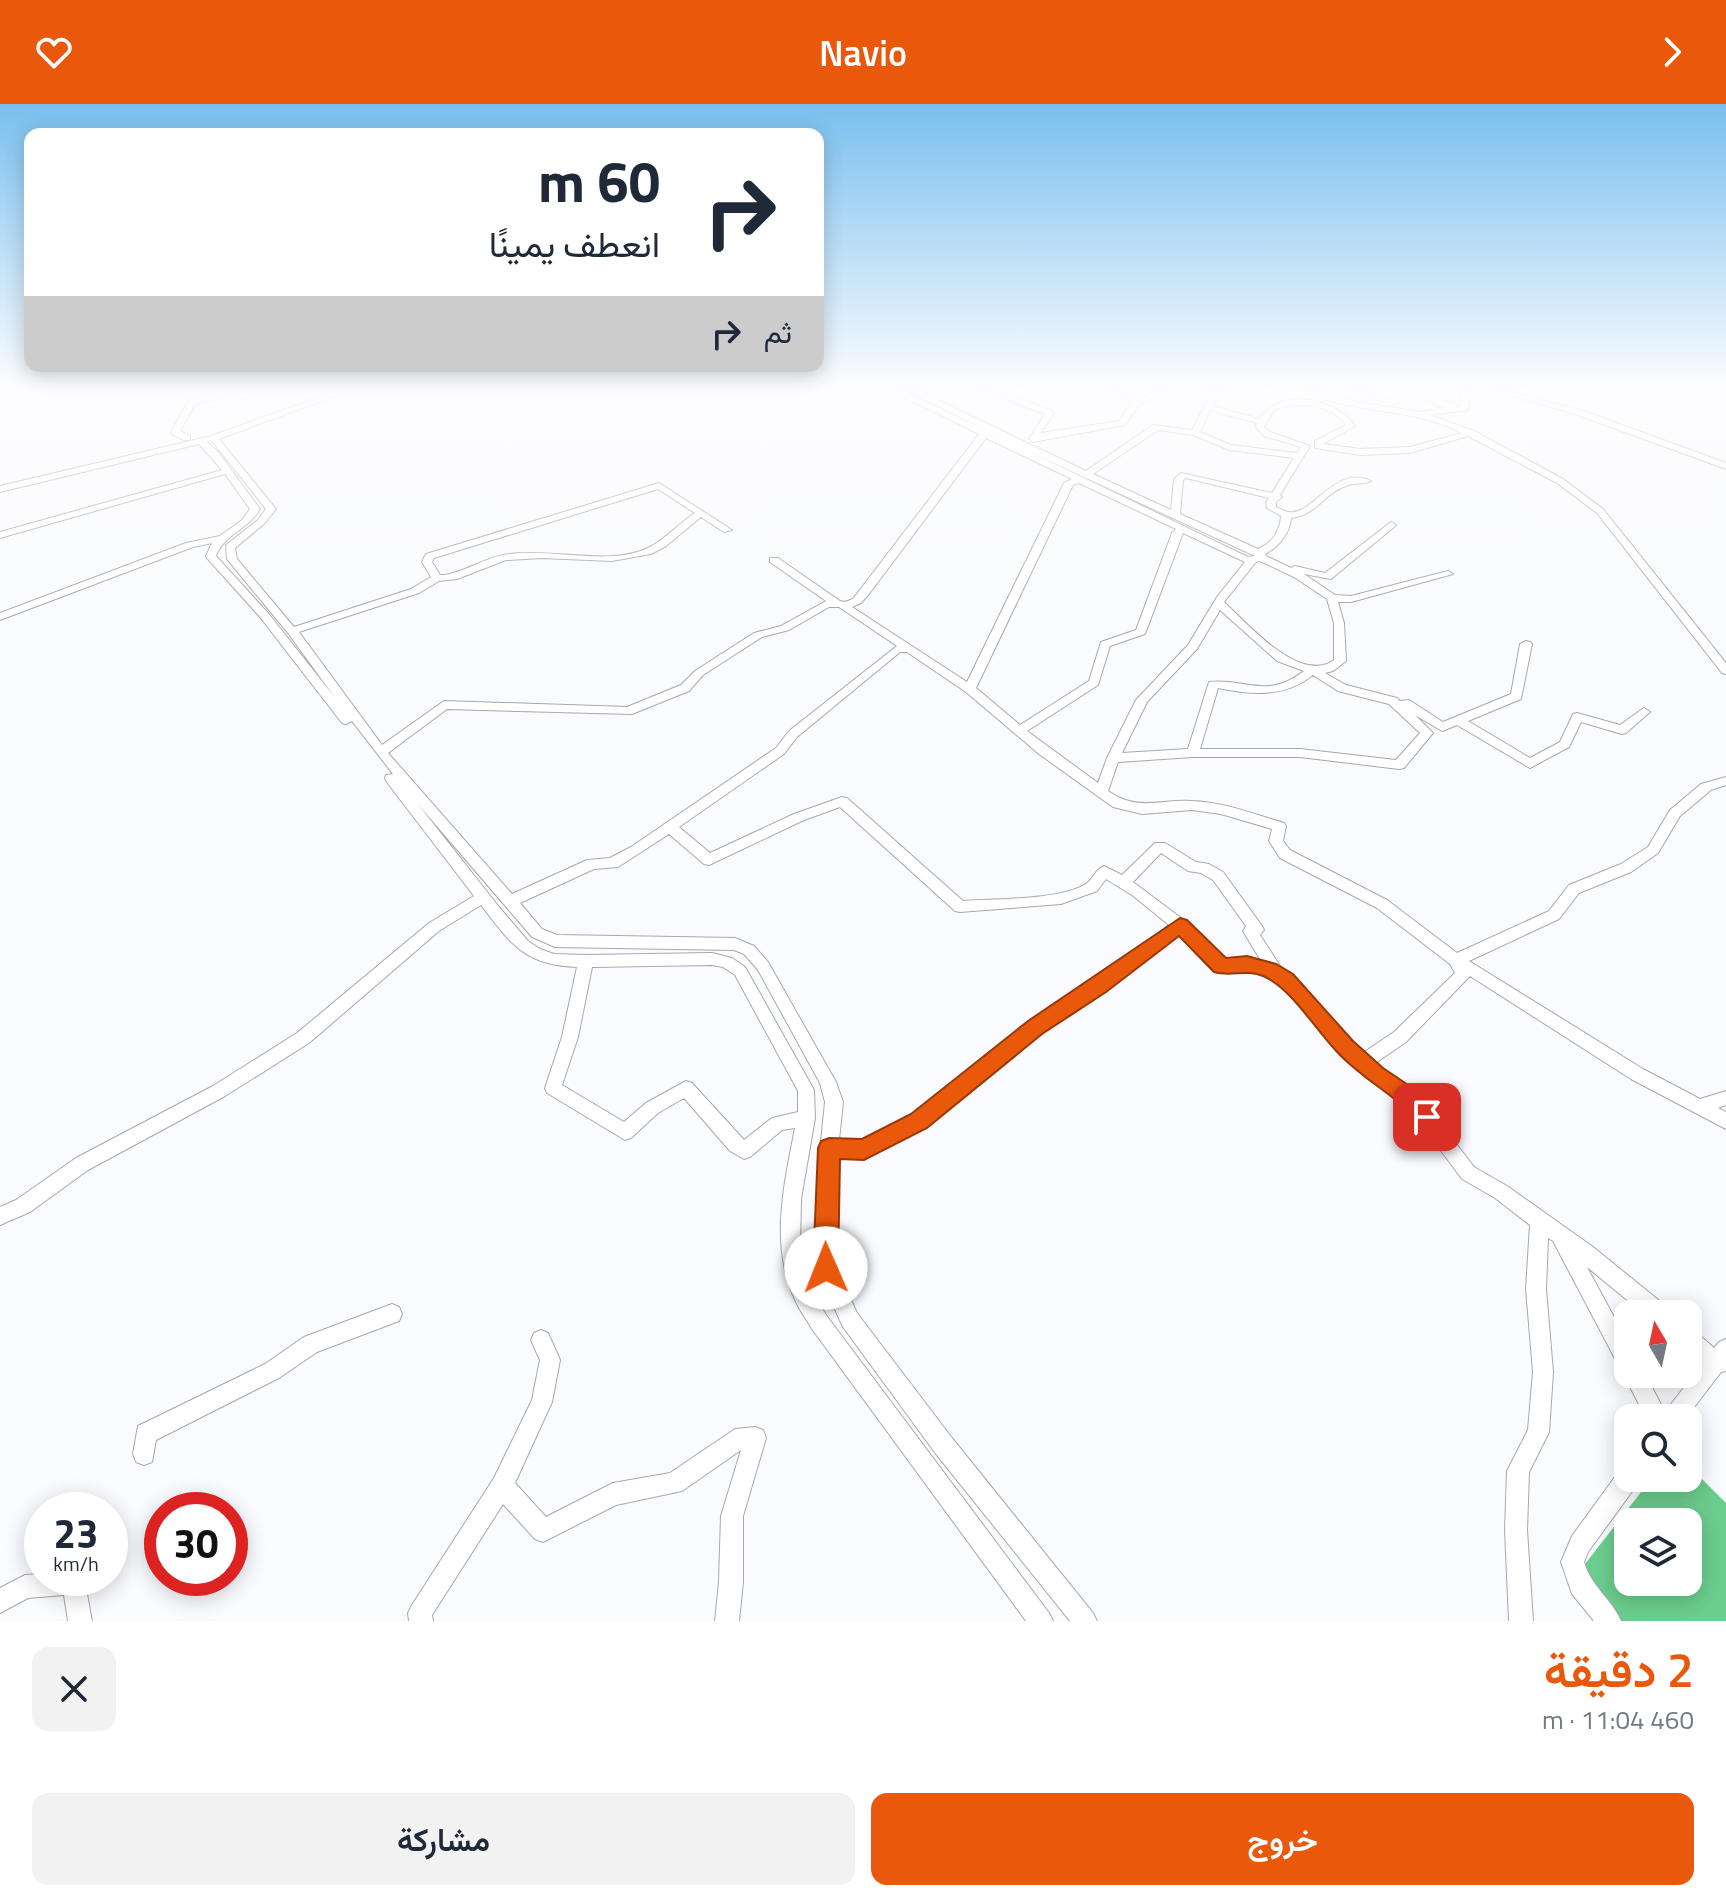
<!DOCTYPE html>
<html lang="ar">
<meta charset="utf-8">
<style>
:root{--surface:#fff;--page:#f2f2f3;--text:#1f2937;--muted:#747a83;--accent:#ea580c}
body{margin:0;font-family:"Titillium Web",Vazirmatn,sans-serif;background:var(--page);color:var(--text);direction:rtl;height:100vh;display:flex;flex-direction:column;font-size:30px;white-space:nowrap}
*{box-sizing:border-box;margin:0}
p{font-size:26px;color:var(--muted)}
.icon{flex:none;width:44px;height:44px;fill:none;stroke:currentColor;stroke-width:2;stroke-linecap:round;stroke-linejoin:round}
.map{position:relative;height:1517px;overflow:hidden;direction:ltr}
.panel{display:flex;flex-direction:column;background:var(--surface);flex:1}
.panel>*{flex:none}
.hud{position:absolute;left:24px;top:24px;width:800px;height:244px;border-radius:16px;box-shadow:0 4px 20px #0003;direction:rtl;background:#fff;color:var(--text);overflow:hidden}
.needle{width:52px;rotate:351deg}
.fabs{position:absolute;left:1614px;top:1196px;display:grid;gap:16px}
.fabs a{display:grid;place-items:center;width:88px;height:88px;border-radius:16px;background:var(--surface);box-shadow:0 4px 20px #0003;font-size:40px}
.speed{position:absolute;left:24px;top:1388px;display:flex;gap:16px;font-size:40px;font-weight:700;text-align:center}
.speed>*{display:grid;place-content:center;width:104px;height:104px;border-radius:50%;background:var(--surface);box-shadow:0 4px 20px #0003;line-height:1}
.speed small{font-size:20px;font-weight:400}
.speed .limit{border:12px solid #d22;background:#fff;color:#111}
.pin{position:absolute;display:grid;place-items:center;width:68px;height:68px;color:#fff;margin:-34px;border-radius:16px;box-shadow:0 4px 12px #0006}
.me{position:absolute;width:88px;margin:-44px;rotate:359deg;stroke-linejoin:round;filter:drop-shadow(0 0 6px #0008)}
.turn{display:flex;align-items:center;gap:28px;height:168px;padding:0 32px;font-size:36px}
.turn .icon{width:104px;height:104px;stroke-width:2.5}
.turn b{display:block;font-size:56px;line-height:68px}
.then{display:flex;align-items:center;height:76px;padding:0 32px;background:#0003;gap:16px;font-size:30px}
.round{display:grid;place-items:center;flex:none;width:84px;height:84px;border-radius:16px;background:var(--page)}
.summary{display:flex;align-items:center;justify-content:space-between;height:136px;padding:0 32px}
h1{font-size:48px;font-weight:600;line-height:60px;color:var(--accent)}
.action{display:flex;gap:16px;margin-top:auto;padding:16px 32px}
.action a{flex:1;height:92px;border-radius:16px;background:var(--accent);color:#fff;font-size:32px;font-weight:600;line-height:92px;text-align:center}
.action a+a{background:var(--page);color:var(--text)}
header{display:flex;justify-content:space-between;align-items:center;height:104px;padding:0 32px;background:var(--accent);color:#fff;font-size:36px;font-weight:600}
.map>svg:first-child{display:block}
.forest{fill:#6ccd8e;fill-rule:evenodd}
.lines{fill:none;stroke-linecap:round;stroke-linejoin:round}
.minor-casing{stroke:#a6a8ad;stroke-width:2}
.minor{fill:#fff;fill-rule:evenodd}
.route{fill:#ea580c;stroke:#983908;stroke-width:2}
</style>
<header><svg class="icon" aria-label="forward" viewBox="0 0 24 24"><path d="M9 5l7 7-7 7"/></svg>Navio<svg class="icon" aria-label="heart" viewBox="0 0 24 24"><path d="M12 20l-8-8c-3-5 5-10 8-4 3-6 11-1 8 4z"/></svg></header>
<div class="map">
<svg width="1726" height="1517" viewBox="0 0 1726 1517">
<rect width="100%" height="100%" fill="#fafbfe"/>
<path class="forest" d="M1688 1361 1726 1399V1517H1620L1591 1485 1585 1460 1652 1374H1688ZM1628 1418H1688V1478H1628Z"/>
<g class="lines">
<defs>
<g id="minor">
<polygon points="228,288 245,288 195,300 180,327 190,332 190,336 184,336 172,330 171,328 189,296"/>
<path d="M334 288H346L219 335 276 405 264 420 235 444 237 455 294 523 411 485 431 473 422 458 426 450 659 379 732 426 724 428 701 413 666 442 651 450 612 457 542 454 506 456 457 475 439 477 419 489 299 528 382 641 444 597 627 603 681 581 695 567 754 529 781 522 826 497 770 458V454H778L840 497 845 498 853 495 979 330 894 288H905L985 326 910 288H921L1086 367 1153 321 1192 326 1212 288H1220L1213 302 1259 315C1279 283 1336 294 1355 322L1323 340 1360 345 1410 343 1462 329C1413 303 1355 311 1306 288H1321L1358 298 1422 308 1447 304 1440 303 1414 288C1429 288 1441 298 1456 300L1457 303 1461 302V288H1469L1468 306 1430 311 1474 327 1563 375 1603 405 1726 559V570L1722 569 1597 409 1557 379 1468 332 1410 349 1360 351 1315 344V337L1346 321C1331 300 1297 297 1274 306L1264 323 1270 328 1310 342 1280 391 1282 393 1276 398V403C1279 404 1286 408 1289 408 1313 412 1335 360 1371 377 1363 381 1354 378 1346 382 1324 389 1316 412 1291 414 1290 429 1279 443 1265 450L1266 452 1291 464 1295 462 1325 469 1391 418 1396 421 1394 423 1331 475 1304 470 1335 491 1351 492 1448 467 1453 470 1351 498H1338L1344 519 1346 557 1333 567 1325 569 1346 581 1397 594 1400 597 1409 596 1443 618 1511 590 1520 540 1526 537 1530 538 1532 540 1521 595 1468 617 1530 654 1560 638 1573 610 1577 609 1620 621 1644 604 1650 608 1626 629 1622 630 1581 618 1569 643 1530 664 1457 621 1442 627 1415 611 1433 629 1404 664 1399 665 1300 653H1193L1118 658 1108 687C1139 708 1159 695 1192 697 1223 698 1254 710 1284 719L1286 722 1283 737 1290 746 1387 796 1457 849 1549 807 1569 781 1621 760 1648 743 1670 706 1701 680 1726 673V681L1711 686 1680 712 1658 749 1631 768 1579 789 1559 815 1469 857 1643 965 1700 995 1726 987V1001L1718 1004 1726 1008V1025L1631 975 1470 872 1406 938 1374 960 1419 991 1474 1063 1507 1082 1593 1143 1667 1203 1670 1210H1644L1587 1163 1628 1239V1270H1645L1665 1308 1702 1260 1688 1247V1224L1695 1227 1714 1244 1719 1238 1726 1235V1267L1721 1268 1686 1314H1646L1627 1277 1625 1268 1621 1266 1553 1137 1548 1134 1546 1185 1553 1268 1549 1328 1529 1368 1527 1426 1533 1517H1509L1505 1426 1507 1367 1528 1326 1533 1268 1526 1185 1530 1121 1495 1094 1462 1075 1407 1001 1369 976 1339 948 1281 879 1265 870 1247 866 1221 868 1216 866 1179 830 1105 886 1041 929 925 1022 864 1053 837 1052 835 1078 836 1163 857 1209 952 1334 1093 1509 1097 1517H1070L936 1350 843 1223 816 1164 817 1078 825 998 820 979 758 866 744 850 734 846 555 843 532 833 417 699 499 803 528 837 540 845 554 850 586 851 712 849 732 854 745 863 814 986 815 1014 801 1095 800 1142 803 1164 810 1184 826 1211 1049 1509 1053 1517H1026L812 1225C807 1216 800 1207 796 1198 769 1142 784 1081 795 1024L782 1026 750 1053 744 1055 730 1047 684 994 658 1009 631 1034 625 1036 547 989 545 984 562 933 577 863C524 861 511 840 481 801L439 827 309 939 225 992 88 1066 30 1108 0 1121V1103L16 1096 76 1054 213 982 297 929 429 819 474 792 386 677 385 674 386 671 393 670 352 617 346 620 342 619 260 513 207 454 206 452 212 439 193 443 0 516V509L186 439 220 432 242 416 250 405 225 370 0 434V428L222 366 199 340 0 388V382L211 332ZM1210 306 1257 319 1256 323 1264 332 1301 343 1297 349 1231 341 1200 328ZM1158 326 1193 331 1229 346 1294 354 1272 389 1181 369 1174 375 1171 406 1093 370ZM986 334 1072 375 1064 379 967 578 852 503 861 499 869 490ZM212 337 266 405 258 416 226 441 227 455 288 529 336 595 268 509 216 452C224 430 249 425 260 405L218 348 207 338ZM1030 348 1255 452 1248 453ZM1186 374 1269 394 1266 398 1267 404 1281 412C1280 427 1272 439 1258 445L1180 410 1183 376ZM1079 379 1176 425 1172 429 1136 526 1101 538 1089 577 1020 621 976 584 1073 381ZM658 385 695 409C679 419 667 434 650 443 611 463 553 444 510 450 487 452 468 467 445 471H440L432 458 434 454ZM1183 429 1245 458 1217 493 1188 541 1136 596 1107 654 1098 679 1027 627 1098 581 1110 542 1145 530ZM1260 457 1294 473 1327 495 1334 519V556C1300 581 1248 520 1224 498L1256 458ZM829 503H839L897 542 789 627 776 644 631 743 610 754 587 756 512 790 388 649 447 605 632 610 689 587 703 571 762 533 789 526ZM1220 506 1277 557 1304 567C1266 596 1247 574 1209 578L1188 645 1122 649 1147 598 1197 545ZM900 548H907L966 588 1039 650 1113 703 1142 710 1192 706 1221 710 1272 725 1269 737 1280 754 1377 804 1450 860 1455 869 1394 928 1363 949 1291 871 1282 865 1260 831 1264 826 1262 822 1223 768 1209 760 1196 758 1165 739H1155L1122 771 1104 762C1095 766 1094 774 1087 779 1065 796 992 795 963 797L847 694 842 693 794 710 710 749 679 723 784 650 797 633ZM1313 571 1338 587 1389 600 1420 629 1396 656 1300 645H1200L1218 584C1252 591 1284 594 1313 571ZM840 703 955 807 960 808 1061 800 1097 787 1106 775 1132 791 1169 821 1093 878 1029 919 913 1012 863 1037 839 1036 843 998 836 978 768 858 754 842 735 834 557 831 542 825 520 799 594 765 618 763 669 730 704 760 709 761 804 716ZM1161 749 1188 767 1201 769 1213 776 1246 822 1243 827 1261 857 1247 854 1224 856 1185 817 1133 778ZM712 861 723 863 735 871 798 987V1008L772 1014 744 1036 692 979 686 977 646 999 624 1018 562 981 578 933 592 863Z"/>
<polygon points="980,288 1005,289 1053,307 1054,309 1041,329 1119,317 1132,298 1110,288 1121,288 1137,295 1154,288 1167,288 1140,299 1125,321 1033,338 1029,335 1045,310 1000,293"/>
<polygon points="1352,288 1366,288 1399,298 1395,300"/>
<polygon points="1498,288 1512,288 1581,306 1726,359 1726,365 1575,310"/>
<polygon points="392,1200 399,1203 402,1210 399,1217 317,1248 279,1274 156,1336 152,1358 144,1361 136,1358 133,1350 138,1322 265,1260 304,1233"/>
<polygon points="541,1226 548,1229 560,1256 552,1298 515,1379 546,1413 613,1379 670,1369 735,1325 755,1323 763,1326 766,1334 743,1412 743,1478 739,1517 715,1517 719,1478 721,1412 741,1346 682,1387 616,1401 543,1438 535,1435 503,1400 432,1511 433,1517 409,1517 408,1509 412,1501 494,1374 532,1296 540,1256 531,1236 534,1229"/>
<path d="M1628 1363V1374H1639L1636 1382 1588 1448 1584 1458C1592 1484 1611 1494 1621 1517H1594L1572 1490 1561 1458 1572 1432 1620 1366Z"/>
<polygon points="42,1470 42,1474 84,1474 92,1517 68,1517 64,1491 28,1494 0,1509 0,1484 25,1471"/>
</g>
</defs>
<use href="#minor" class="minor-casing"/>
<use href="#minor" class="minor"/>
</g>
<linearGradient id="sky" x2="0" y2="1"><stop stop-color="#79bfee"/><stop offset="0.57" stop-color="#fdfdff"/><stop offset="1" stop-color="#fdfdff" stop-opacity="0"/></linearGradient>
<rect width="1726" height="501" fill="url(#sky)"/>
<path class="route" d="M1180 814 1187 816 1226 854 1247 852 1276 860 1293 870 1353 937 1383 964 1420 989 1438 1013 1435 1020 1427 1023C1416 1019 1413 1010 1404 1003 1384 985 1362 973 1341 952 1318 930 1292 884 1263 872 1247 865 1230 873 1214 868L1179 832 1106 888 1042 930 927 1024 864 1056 840 1055 838 1164 834 1173 826 1177 817 1173 813 1164 818 1044 821 1037 829 1034 862 1035 911 1010 1028 917Z"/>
</svg>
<div class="fabs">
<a><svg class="needle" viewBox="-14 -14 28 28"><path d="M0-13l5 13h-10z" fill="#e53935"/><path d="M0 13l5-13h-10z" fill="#747a83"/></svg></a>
<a><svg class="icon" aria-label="search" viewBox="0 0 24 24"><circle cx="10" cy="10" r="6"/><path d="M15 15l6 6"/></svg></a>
<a><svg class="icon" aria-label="layers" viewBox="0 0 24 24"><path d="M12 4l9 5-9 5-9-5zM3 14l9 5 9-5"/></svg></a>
</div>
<div class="speed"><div>23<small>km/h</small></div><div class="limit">30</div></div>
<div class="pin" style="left:1427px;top:1013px;background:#d93025"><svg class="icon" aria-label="arrive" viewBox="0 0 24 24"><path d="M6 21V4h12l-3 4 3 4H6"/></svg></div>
<svg class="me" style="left:826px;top:1164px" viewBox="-20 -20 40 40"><circle r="19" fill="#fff"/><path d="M0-13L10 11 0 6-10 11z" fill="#ea580c"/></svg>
<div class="hud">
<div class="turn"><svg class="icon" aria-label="right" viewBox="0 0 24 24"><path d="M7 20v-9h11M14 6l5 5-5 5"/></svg><div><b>60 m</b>انعطف يمينًا</div></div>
<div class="then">ثم<svg class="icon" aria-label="right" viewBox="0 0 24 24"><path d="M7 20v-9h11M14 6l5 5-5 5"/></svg></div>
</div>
</div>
<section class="panel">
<div class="summary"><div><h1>2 دقيقة</h1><p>460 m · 11:04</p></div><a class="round"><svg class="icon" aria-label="close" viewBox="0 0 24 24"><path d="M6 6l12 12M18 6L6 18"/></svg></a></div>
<div class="action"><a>خروج</a><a>مشاركة</a></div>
</section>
